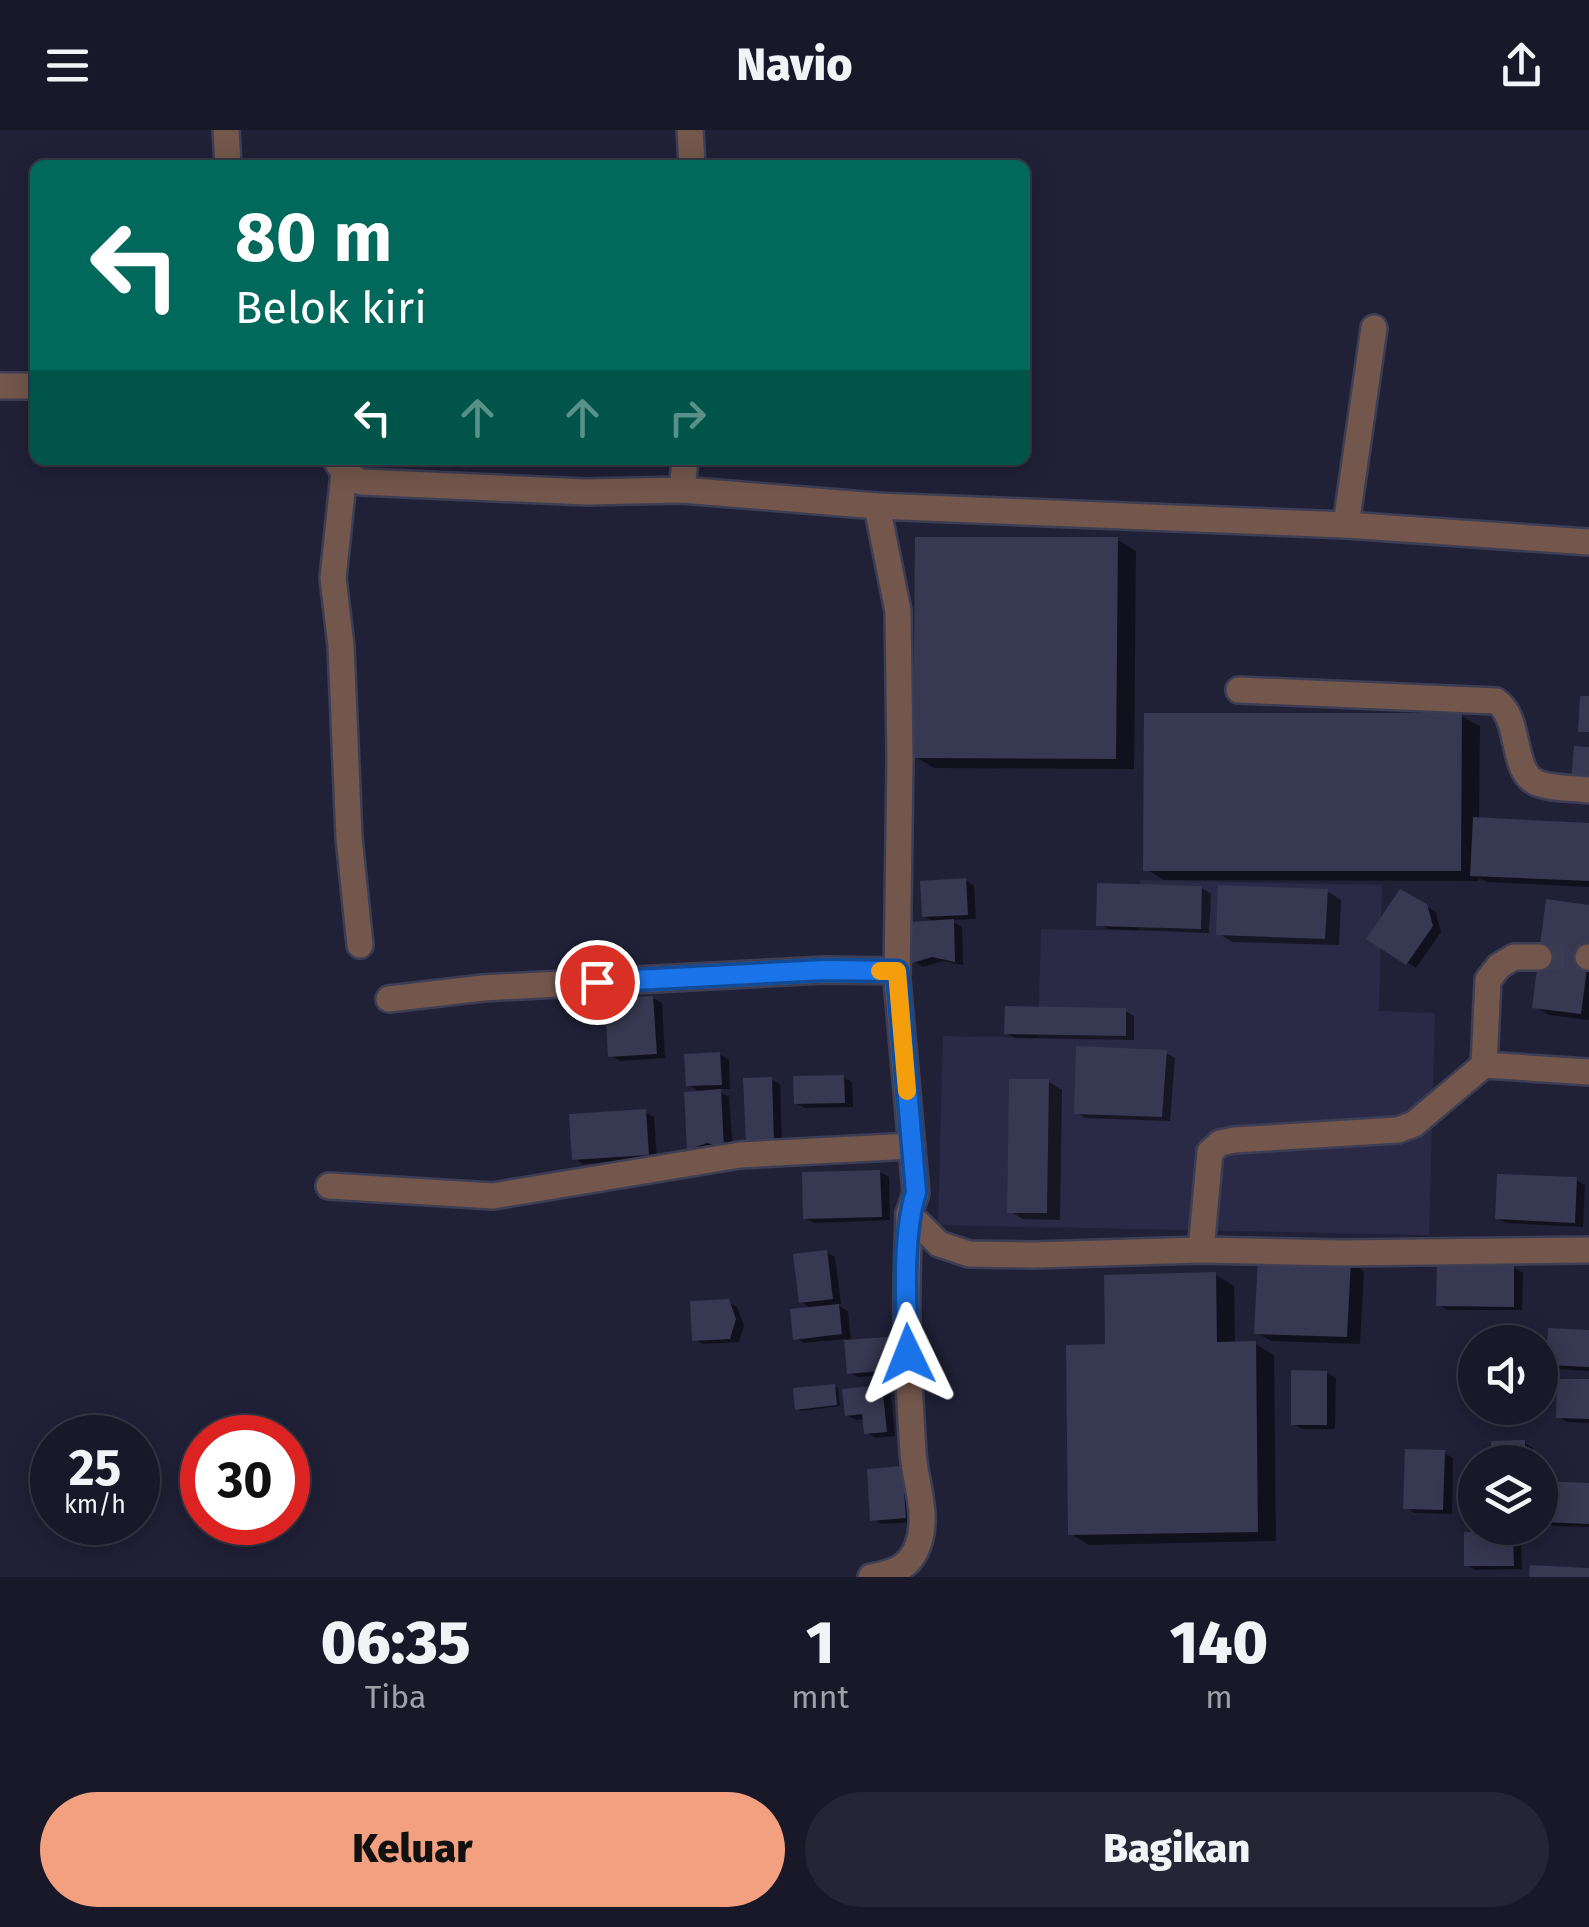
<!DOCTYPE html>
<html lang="id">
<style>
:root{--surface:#181829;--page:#252535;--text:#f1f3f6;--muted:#9fa0a8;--line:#363746;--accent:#f2a080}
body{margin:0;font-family:"Fira Sans",sans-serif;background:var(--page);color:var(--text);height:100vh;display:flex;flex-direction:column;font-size:38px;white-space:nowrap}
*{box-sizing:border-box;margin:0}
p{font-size:32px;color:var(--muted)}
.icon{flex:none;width:55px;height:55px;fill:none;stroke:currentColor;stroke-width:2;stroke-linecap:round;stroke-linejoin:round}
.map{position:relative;height:1447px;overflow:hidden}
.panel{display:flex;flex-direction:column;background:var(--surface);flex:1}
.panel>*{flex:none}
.top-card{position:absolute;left:30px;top:30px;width:1000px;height:305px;border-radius:15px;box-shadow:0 5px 25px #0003,0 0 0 2px var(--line);background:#00695c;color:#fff;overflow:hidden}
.tools{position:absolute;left:1458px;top:1195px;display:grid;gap:20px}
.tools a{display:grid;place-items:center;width:100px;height:100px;border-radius:50%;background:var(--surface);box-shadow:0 5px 25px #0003,0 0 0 2px var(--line);font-size:50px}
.speed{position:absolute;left:30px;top:1285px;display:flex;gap:20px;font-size:50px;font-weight:700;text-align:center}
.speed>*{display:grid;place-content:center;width:130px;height:130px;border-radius:50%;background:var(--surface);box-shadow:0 5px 25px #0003,0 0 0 2px var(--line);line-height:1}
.speed small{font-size:25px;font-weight:400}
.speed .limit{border:15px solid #d22;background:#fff;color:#111}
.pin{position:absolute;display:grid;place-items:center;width:85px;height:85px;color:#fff;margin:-42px;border:5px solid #fff;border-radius:50%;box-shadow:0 2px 10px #0007}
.me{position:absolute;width:110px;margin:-55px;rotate:358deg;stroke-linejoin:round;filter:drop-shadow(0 0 8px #0008)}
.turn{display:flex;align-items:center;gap:35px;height:210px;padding:0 40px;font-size:45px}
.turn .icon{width:130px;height:130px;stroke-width:2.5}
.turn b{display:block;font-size:70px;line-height:85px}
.lanes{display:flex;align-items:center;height:95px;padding:0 40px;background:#0003;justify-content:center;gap:50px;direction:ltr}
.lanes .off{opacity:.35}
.eta{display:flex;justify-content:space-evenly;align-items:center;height:170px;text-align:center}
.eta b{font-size:60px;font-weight:800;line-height:70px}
.primary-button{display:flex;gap:20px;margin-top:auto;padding:20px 40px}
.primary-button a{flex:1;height:115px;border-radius:60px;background:var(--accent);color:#111;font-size:40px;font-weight:800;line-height:115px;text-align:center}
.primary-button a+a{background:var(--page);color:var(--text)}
header{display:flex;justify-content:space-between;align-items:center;height:130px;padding:0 40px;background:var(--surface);font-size:45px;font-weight:800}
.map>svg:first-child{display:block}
.built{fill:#2a2a46}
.shadow{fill:#0007}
.building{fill:#373851}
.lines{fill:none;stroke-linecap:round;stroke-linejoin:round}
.minor-tunnel{stroke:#3b3b51;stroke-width:25;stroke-dasharray:25 12;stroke-linecap:butt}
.minor-casing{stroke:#3d3d53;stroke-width:30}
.minor{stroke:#73574c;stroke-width:25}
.route-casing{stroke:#114b97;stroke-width:25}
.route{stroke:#1a73e8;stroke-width:18}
.slow{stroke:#f59e0b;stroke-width:18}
</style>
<header><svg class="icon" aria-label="menu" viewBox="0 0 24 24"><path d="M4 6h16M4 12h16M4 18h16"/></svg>Navio<svg class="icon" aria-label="share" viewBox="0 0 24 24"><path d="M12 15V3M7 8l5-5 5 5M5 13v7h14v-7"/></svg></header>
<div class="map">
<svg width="1589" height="1447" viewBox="0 0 1589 1447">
<rect width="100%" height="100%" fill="#202037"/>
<polygon class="built" points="1140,750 1382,755 1379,881 1435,883 1429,1105 938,1095 943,906 1038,908 1041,799 1139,801"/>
<g class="shadow">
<polygon points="1118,410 1136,421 1134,639 934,638 916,627"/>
<polygon points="1461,586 1480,596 1479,690 1589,695 1589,757 1487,752 1479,748 1479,751 1164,750 1146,739"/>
<polygon points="966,750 974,756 976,789 950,790 962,797 963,835 943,831 923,837 914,832 936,793 924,786"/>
<polygon points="1202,758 1211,764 1209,803 1108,799 1099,794"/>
<polygon points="1327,761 1341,770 1339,815 1232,812 1218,803"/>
<polygon points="1401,762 1436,782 1441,802 1416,838 1370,808"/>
<polygon points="1589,777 1589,890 1549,885 1535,877"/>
<polygon points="653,868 662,873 665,928 620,931 611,925"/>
<polygon points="1125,881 1134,886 1134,910 1015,908 1006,903"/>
<polygon points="1166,923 1175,928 1170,991 1085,988 1076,982"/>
<polygon points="720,924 729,930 730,959 715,959 729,967 733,1021 698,1024 690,1019 702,963 688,955"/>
<polygon points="843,947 852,952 853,977 805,978 796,973"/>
<polygon points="771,949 780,954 782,1017 757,1018"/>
<polygon points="1048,951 1062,960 1060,1090 1023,1089 1009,1081"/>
<polygon points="645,982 654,987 657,1029 583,1034 574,1028"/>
<polygon points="880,1042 889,1047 890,1090 814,1093 805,1088"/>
<polygon points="1576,1050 1585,1055 1583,1097 1506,1093 1497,1088"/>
<polygon points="826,1122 835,1127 841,1174 836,1174 848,1181 851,1212 900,1208 902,1244 858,1247 849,1242 846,1209 804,1213 796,1208 813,1179 801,1172"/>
<polygon points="1350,1133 1364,1141 1360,1214 1271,1211 1257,1203"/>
<polygon points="1514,1138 1523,1143 1522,1180 1447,1180 1439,1175"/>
<polygon points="1216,1145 1234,1156 1235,1214 1255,1214 1274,1225 1276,1411 1089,1415 1071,1404 1108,1217"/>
<polygon points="728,1172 737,1177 744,1196 739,1212 703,1214 694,1209"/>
<polygon points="1589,1203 1589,1241 1557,1239 1548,1234"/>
<polygon points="1327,1243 1336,1248 1335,1299 1302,1299 1293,1293"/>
<polygon points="1589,1252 1589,1293 1567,1292 1558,1287"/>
<polygon points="834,1256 838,1258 840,1276 801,1281 797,1279"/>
<polygon points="882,1258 891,1263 895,1306 876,1308 867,1303 865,1289 856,1290 847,1285"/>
<polygon points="1493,1313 1524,1313 1533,1318 1533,1332 1493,1332"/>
<polygon points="1444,1323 1453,1328 1452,1384 1415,1383 1406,1378"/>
<polygon points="902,1339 911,1344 914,1392 882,1394 873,1389"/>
<polygon points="1589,1356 1589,1397 1554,1396 1545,1391"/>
<polygon points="1513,1404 1521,1409 1522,1439 1475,1440 1467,1435"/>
</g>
<g class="building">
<polygon points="915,407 1118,407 1116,629 913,628"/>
<polygon points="1580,566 1589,566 1589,602 1578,602"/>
<polygon points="1144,583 1462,583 1461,741 1143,741"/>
<polygon points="1574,616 1589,617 1589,654 1571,652"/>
<polygon points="1473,687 1589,693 1589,751 1470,746"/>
<polygon points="966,748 968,785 922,787 920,751"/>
<polygon points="1097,753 1202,756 1201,799 1096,796"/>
<polygon points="1218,755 1328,759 1325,809 1216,805"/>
<polygon points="1400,759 1427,774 1433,796 1406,835 1366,809"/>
<polygon points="1546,769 1589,775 1589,823 1581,884 1532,878"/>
<polygon points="954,789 955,832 932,827 912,833 909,792"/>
<polygon points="653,866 657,924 608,927 605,868"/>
<polygon points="1005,876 1126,878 1126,906 1004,904"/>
<polygon points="1076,916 1167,920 1162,987 1074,984"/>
<polygon points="720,922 722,955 686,956 684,924"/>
<polygon points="844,945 845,973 794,974 793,946"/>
<polygon points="772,947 774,1013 746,1014 743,948"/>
<polygon points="1009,949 1049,949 1047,1083 1007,1083"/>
<polygon points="721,959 724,1018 707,1013 687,1020 684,962"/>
<polygon points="646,979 649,1025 572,1030 569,984"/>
<polygon points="880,1040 882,1087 803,1089 802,1042"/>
<polygon points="1497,1044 1577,1047 1575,1093 1495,1089"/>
<polygon points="827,1120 833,1169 799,1173 793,1124"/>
<polygon points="1258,1127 1351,1131 1347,1207 1254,1204"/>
<polygon points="1437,1134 1514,1135 1514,1177 1436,1176"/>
<polygon points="1216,1142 1217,1212 1256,1211 1258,1402 1068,1405 1066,1215 1105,1214 1104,1145"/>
<polygon points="729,1169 736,1189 730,1209 692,1211 690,1171"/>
<polygon points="839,1174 842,1204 793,1210 790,1179"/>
<polygon points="1548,1198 1589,1200 1589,1237 1546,1235"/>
<polygon points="901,1206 904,1239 847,1244 844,1210"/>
<polygon points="1291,1240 1327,1241 1327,1295 1291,1295"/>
<polygon points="1557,1249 1589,1249 1589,1289 1556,1288"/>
<polygon points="835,1254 837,1275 795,1280 793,1258"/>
<polygon points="882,1255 887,1302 864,1304 862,1284 845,1286 842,1259"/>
<polygon points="1525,1310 1525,1332 1491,1332 1491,1311"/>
<polygon points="1405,1319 1445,1320 1443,1380 1403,1379"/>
<polygon points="902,1336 906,1388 870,1391 867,1339"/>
<polygon points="1544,1351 1589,1353 1589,1394 1542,1392"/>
<polygon points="1464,1402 1513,1402 1514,1436 1464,1436"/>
<polygon points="1530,1435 1589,1438 1589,1447 1529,1447"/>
</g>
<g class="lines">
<polyline class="minor-tunnel" points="1539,827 1588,827"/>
<defs>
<g id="minor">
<polyline points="226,0 228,35"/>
<polyline points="690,0 692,35"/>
<polyline points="0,256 35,256"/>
<polyline points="336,330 344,343 361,352 586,362 682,360 877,376 1346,395 1589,412"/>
<polyline points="344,343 333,448 341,516 349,708 360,815"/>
<polyline points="682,360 685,330"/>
<polyline points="877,376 898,481 900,629 897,850 916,1063 909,1084 939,1114 969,1124 1034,1125 1201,1120 1341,1123 1589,1120"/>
<polyline points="1346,395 1374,198"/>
<path d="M1239 560 1496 571C1523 589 1509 645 1540 654 1554 659 1574 658 1589 660"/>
<polyline points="1588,827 1589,827"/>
<polyline points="389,869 483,858 825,840 897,841"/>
<polyline points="1484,935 1488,850 1499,836 1514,827 1539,827"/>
<polyline points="329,1056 493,1066 740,1025 912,1016"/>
<polyline points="1201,1120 1210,1022 1220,1013 1234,1010 1398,1000 1414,994 1484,935 1589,942"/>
<path d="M871 1447C893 1443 910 1438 918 1415 929 1384 915 1353 913 1323 910 1279 908 1235 907 1192 906 1156 908 1120 909 1084"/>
</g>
</defs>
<use href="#minor" class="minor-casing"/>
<use href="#minor" class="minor"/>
</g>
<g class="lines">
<defs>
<path id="route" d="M597 852 825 840 897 841 916 1062C902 1106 906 1177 908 1224"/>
</defs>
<use href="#route" class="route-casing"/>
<use href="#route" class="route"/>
<polyline class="slow" points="880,841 897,841 907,961"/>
</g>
</svg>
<div class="tools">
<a><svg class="icon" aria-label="sound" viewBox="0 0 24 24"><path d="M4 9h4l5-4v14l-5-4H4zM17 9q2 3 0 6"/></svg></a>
<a><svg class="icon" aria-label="layers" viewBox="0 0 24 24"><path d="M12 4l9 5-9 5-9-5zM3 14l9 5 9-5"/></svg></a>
</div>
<div class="speed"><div>25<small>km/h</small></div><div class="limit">30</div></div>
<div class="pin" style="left:597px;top:852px;background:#d93025"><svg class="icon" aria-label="arrive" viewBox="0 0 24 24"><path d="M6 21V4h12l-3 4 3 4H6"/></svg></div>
<svg class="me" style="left:908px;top:1224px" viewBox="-20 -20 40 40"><path d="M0-17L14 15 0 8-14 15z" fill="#1a73e8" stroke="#fff" stroke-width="4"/></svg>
<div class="top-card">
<div class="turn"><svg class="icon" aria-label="left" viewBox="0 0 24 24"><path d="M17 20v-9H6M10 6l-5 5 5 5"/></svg><div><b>80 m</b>Belok kiri</div></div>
<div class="lanes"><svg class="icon" aria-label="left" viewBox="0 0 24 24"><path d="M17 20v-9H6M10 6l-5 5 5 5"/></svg><svg class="icon off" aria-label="ahead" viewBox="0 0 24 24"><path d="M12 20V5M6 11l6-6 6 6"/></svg><svg class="icon off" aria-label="ahead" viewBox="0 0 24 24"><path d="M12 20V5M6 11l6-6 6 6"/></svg><svg class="icon off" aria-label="right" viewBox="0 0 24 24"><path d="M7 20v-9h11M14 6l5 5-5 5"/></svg></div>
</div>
</div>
<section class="panel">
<div class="eta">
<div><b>06:35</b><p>Tiba</p></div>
<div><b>1</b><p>mnt</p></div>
<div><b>140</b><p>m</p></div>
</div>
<div class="primary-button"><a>Keluar</a><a>Bagikan</a></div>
</section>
